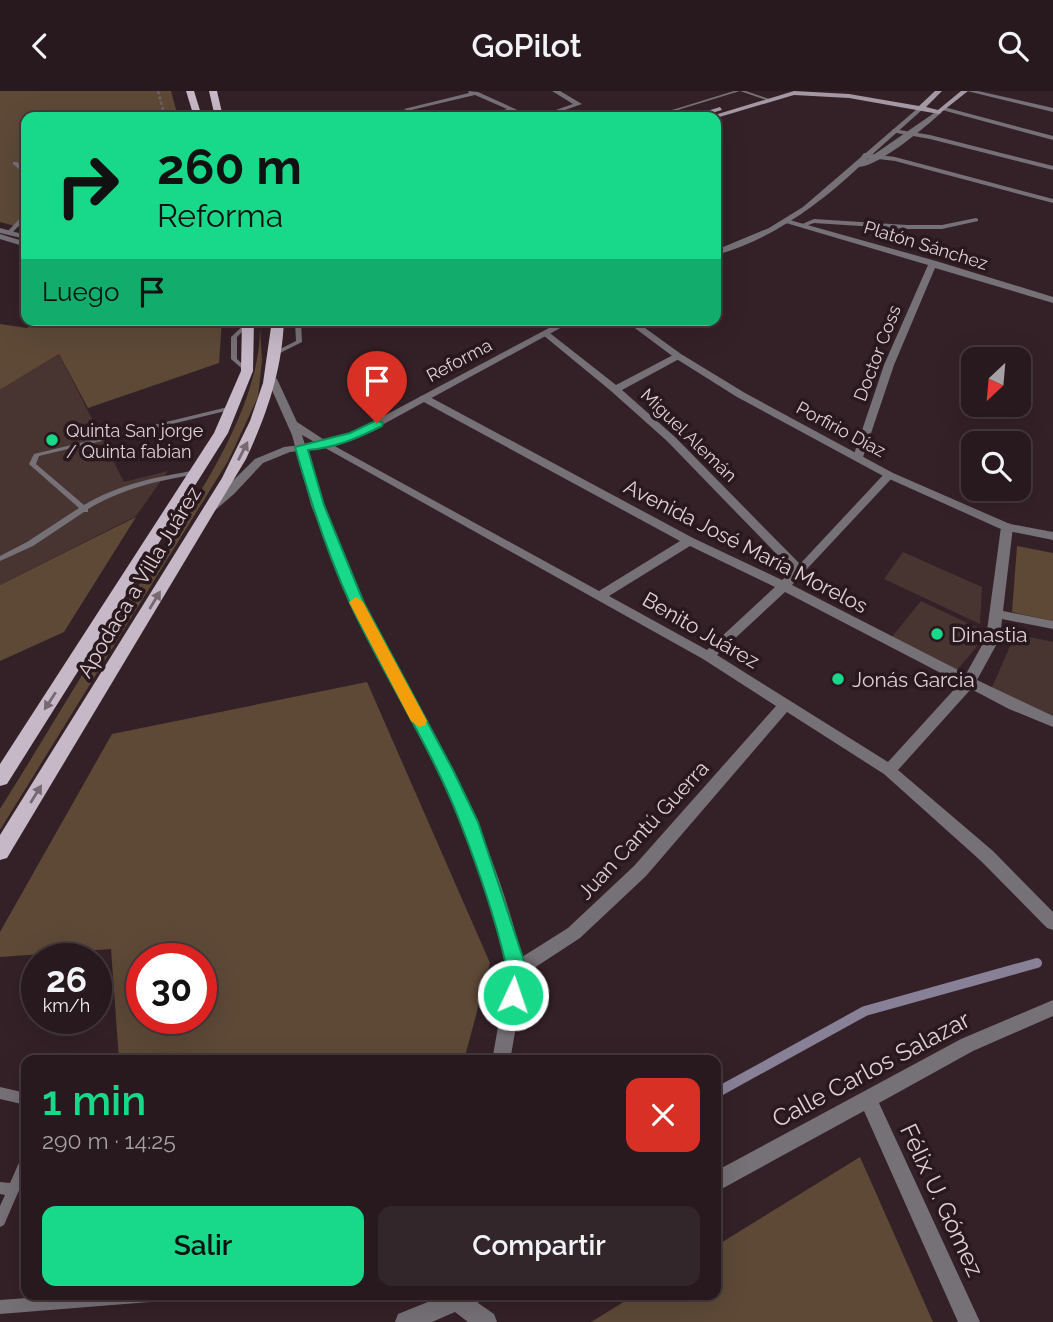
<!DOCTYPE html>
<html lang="es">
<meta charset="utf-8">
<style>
:root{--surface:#27191d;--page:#33262a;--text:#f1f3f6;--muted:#a4a0a4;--line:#43383b;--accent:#17d989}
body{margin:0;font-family:Raleway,sans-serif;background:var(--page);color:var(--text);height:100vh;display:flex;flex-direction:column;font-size:26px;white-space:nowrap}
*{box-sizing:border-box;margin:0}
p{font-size:23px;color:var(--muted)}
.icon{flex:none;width:38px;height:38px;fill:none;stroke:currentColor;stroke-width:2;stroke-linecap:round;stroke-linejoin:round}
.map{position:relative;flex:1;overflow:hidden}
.panel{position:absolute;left:21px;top:964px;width:700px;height:245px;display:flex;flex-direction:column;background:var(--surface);border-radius:14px;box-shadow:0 7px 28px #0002,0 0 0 2px var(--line)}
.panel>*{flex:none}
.top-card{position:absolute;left:21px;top:21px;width:700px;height:214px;border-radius:14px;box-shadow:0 7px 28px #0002,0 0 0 2px var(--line);background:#17d989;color:#111;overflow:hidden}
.needle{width:46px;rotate:206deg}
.tools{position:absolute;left:961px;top:256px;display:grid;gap:14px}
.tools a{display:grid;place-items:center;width:70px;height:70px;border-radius:14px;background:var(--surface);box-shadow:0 7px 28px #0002,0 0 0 2px var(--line);font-size:35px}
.speed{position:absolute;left:21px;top:852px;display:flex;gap:14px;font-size:35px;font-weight:700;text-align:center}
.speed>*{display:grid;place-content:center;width:91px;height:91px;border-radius:50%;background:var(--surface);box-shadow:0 7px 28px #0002,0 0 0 2px var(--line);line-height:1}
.speed small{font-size:18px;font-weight:400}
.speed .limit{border:10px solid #d22;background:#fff;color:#111}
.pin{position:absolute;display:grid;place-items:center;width:60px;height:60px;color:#fff;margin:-72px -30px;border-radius:50% 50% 50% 0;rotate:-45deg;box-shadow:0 0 7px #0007}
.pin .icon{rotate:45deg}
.me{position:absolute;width:77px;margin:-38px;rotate:3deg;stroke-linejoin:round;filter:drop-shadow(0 0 5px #0008)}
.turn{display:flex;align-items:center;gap:24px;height:147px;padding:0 21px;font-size:32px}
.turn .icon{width:91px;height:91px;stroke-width:2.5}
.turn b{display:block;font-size:49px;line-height:60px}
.then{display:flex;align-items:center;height:66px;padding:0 21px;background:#0003;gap:14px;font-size:26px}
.round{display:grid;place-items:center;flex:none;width:74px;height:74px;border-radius:14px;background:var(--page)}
.headline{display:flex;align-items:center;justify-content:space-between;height:119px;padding:0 21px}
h1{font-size:42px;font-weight:600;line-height:52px;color:var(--accent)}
.action{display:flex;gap:14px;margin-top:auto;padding:14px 21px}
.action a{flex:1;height:80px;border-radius:14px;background:var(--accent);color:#111;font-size:28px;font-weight:600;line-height:80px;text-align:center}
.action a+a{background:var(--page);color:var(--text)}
header{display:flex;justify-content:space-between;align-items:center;height:91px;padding:0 21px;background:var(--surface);font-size:32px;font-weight:600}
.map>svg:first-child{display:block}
.green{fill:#5e4937;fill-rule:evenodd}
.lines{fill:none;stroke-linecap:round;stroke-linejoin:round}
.stream{stroke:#888097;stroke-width:10}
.building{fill:#483431}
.path{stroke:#705f64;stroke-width:2.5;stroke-dasharray:3.5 2;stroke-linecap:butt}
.service{fill:#767077;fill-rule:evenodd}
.minor{fill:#767077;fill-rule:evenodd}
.tertiary{fill:#767077;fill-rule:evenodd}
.secondary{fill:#a398a4;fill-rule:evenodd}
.primary{fill:#c6b8c7;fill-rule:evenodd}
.oneway{fill:#786872}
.route{fill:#17d989;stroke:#0f8d59;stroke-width:2}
.slow{fill:#f59e0b}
.poi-dot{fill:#17d989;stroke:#29181e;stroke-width:2.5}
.labels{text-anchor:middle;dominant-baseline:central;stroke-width:7;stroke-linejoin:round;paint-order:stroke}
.far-street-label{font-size:18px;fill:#ded1d5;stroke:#29181e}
.far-poi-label{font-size:18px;fill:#ded1d5;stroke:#29181e;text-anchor:start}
.street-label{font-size:21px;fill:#ded1d5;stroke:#29181e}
.poi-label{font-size:21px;fill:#ded1d5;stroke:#29181e;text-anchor:start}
.near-street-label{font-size:24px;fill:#ded1d5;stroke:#29181e}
</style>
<header><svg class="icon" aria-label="back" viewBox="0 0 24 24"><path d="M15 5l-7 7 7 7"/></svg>GoPilot<svg class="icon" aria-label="search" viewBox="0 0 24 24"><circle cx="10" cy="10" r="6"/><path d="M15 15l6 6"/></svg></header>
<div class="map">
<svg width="1053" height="1231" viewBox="0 0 1053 1231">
<rect width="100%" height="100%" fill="#342127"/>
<g class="green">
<polygon points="0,0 171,0 178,26 26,26 26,138 0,131"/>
<polygon points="44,229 222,229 219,272 88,317 59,263 0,299 0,233 27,237"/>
<path d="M260 235 262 269 258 306 228 370 0 739V718C39 656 76 593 114 532 166 450 261 333 260 235Z"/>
<polygon points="136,426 64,541 0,570 0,494"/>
<polygon points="1017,455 1053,462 1053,530 1012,521"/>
<path d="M367 591 490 872 464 969H119L111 858 0 866V841L112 643ZM201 868V928H142V868Z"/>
<polygon points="860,1066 933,1231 591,1231 635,1204 716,1204 716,1155"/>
</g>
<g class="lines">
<polyline class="stream" points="716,1002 865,920 1037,872"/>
</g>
<g class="building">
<polygon points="59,263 124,391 168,380 136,425 0,494 0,299"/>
<polygon points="903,461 982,496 980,533 884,488"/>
<polygon points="921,510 982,539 976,557 956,580 891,547"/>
<polygon points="1012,542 1053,551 1053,628 990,601 1011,553"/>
</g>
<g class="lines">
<polyline class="path" points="158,0 165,26"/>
<g class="service">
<polygon points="734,0 746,0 772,9 769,10 740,0 655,26 649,26"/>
<polygon points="13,71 17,71 26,81 26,84 13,73"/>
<polygon points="24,123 26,123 26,127 12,142 8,142 8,140"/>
<polygon points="976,127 978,128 978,130 942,138 907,138 814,132 803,136 800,134 814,128 907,134 942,134"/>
<polygon points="292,229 299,229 301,231 302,251 280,262 276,262 276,260 296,250 295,232"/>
<polygon points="248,230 251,232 237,246 237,268 250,280 247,282 231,268 231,246"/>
<path d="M232 315 235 317 234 318 39 365 36 373 84 414C119 393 157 386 197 379L200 381 197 383C157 390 124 397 88 418V421H84L33 455 0 470V465L27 451 79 417 30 374 29 373 34 363Z"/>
<polygon points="0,996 26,1002 26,1014 0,1008"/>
<polygon points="26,1063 26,1083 4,1134 0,1136 0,1115 5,1104 0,1103 0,1091 10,1092 22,1065"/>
<polygon points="67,1204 157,1204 155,1209 150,1211 0,1223 0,1209"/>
</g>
<g class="minor">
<polygon points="468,0 478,1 533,26 525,26 513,21 483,26 507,18 475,4 407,20 404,18 469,2"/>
<polygon points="552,0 560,0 582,13 545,26 536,26 573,13"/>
<polygon points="967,0 978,0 1053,17 1053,21"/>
<polygon points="944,16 1053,45 1053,49 942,19"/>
<polygon points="893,38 930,44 1053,75 1053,79 930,48 891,41"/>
<polygon points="864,62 895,66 1053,108 1053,112 895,70 861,66"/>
<polygon points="786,128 936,170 1053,206 1053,212 935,177 894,274 863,366 862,368 854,368 853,366 884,274 928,174 786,132"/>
<polygon points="0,143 26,151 26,156 0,148"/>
<path d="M546 239 616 294 675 263H681V267L622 299 675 346 800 473 885 382H893V386L792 494 966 583 986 547 1001 436 1007 432 1011 433 1013 436 1003 520 1053 530V538L1002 528 1000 547 977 589 1053 625V636L1009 618 971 598 898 679 993 760 1053 821V839L1047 837 981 770 884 683 787 621 646 785 580 847 525 883 510 970H492L508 879 498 834 461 731 438 679 351 512 311 414 292 344 267 288 272 285 277 288 297 331 329 352 599 500 680 450 420 309V305H428L693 447 782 489 793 480 667 350 611 300 543 244 541 242ZM302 344 703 568 776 615 634 775 568 837 522 866C506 802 482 737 452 678 424 622 392 569 364 514 338 460 319 402 302 344ZM690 455 775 496 707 559 609 505ZM785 501 960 592 888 671 717 564Z"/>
<polygon points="1053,909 1053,925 973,960 879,1012 980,1231 958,1231 864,1020 716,1101 716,1080 961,948"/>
<polygon points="445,1204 482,1204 478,1212 494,1223 497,1231 468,1231 455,1221 432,1231 395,1231 398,1223"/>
</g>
<g class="tertiary">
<path d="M918 17 923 18 866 69 937 20 942 21C927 35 879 75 859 76 817 115 772 148 716 164V159L769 137 803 116Z"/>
<polygon points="0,137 26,144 26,148 0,142"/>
<polygon points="564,229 575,229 358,347 325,357 290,361 263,372 234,403 213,421 205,421 203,419 255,368 284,356 324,351 350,343"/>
<polygon points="624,229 634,229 681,263 745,302 893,382 1010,433 1053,441 1053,449 1003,439 885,386 737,306 675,267"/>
</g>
<g class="secondary">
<polygon points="794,0 849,3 919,15 935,0 942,0 926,16 938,19 961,0 968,0 939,23 849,7 794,4 716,27 708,26"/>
<polygon points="720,16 722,19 698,26 688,26"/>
</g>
<g class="primary">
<polygon points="186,0 194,0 202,26 194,26"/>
<polygon points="209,0 217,0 223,26 215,26"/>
<polygon points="242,229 254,229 253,280 228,342 7,693 0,695 0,673 214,342 241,280"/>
<path d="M272 229H284C282 280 267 323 246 368L7 767 0 769V744L222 387 250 330 263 292Z"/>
</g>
</g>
<defs><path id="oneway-solid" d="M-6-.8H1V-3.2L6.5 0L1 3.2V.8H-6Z" transform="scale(1.75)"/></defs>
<g class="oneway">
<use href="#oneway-solid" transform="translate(243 360) rotate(-63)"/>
<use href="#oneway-solid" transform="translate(155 509) rotate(-59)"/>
<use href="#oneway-solid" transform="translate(50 610) rotate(123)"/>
<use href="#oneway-solid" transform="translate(36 703) rotate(-58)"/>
</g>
<path class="route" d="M377 329 383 332 382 335C358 347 335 357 308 359L324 414 364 512 453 679 478 731 527 879 520 910 513 913 506 910C500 898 509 886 506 874 495 826 478 777 460 731 431 655 384 586 350 512 327 462 310 409 295 356L350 342Z"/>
<polygon class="slow" points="356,506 363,511 427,630 425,634 419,636 411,630 349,511"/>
<g class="poi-dot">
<circle cx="52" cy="349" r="7"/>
<circle cx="937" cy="543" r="7"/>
<circle cx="838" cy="588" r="7"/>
</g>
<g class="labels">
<g class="far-street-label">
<text transform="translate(926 154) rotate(17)">Platón Sánchez</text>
<text transform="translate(877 262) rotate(-69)">Doctor Coss</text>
<text transform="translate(459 269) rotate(-28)">Reforma</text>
<text transform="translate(841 338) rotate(28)">Porfirio Díaz</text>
<text transform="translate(689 344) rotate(44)">Miguel Alemán</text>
</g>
<g class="far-poi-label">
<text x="66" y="339">Quinta San jorge<tspan x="66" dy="21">/ Quinta fabian</tspan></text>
</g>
<g class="street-label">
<text transform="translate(746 455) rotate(27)">Avenida José María Morelos</text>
<text transform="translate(139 491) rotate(-59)">Apodaca a Villa Juárez</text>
<text transform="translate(701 539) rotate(30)">Benito Juárez</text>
<text transform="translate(643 739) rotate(-47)">Juan Cantú Guerra</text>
</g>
<g class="poi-label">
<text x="951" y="543">Dinastia</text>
<text x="852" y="588">Jonás Garcia</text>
</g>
<g class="near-street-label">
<text transform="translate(871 978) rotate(-28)">Calle Carlos Salazar</text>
<text transform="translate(942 1109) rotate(65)">Félix U. Gómez</text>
</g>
</g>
</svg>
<div class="tools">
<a><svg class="needle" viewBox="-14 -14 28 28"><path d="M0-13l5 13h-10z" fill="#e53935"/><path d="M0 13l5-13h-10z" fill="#a4a0a4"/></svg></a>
<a><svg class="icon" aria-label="search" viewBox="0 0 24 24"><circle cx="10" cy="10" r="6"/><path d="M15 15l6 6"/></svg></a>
</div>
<div class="speed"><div>26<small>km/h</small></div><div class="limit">30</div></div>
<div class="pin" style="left:377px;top:332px;background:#d93025"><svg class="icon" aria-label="arrive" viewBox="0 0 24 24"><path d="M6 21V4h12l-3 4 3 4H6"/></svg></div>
<svg class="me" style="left:513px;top:904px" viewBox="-20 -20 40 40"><circle r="17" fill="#17d989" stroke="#fff" stroke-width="3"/><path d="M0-11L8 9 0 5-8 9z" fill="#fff"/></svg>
<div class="top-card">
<div class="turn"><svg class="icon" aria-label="right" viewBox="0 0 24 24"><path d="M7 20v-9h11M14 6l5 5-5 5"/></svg><div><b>260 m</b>Reforma</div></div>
<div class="then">Luego<svg class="icon" aria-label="arrive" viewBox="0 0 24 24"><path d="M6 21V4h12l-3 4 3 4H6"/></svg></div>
</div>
<section class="panel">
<div class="headline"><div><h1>1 min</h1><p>290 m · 14:25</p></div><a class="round" style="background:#d93025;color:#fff"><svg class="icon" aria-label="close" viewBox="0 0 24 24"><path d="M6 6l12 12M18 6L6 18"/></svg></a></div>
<div class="action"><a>Salir</a><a>Compartir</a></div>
</section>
</div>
